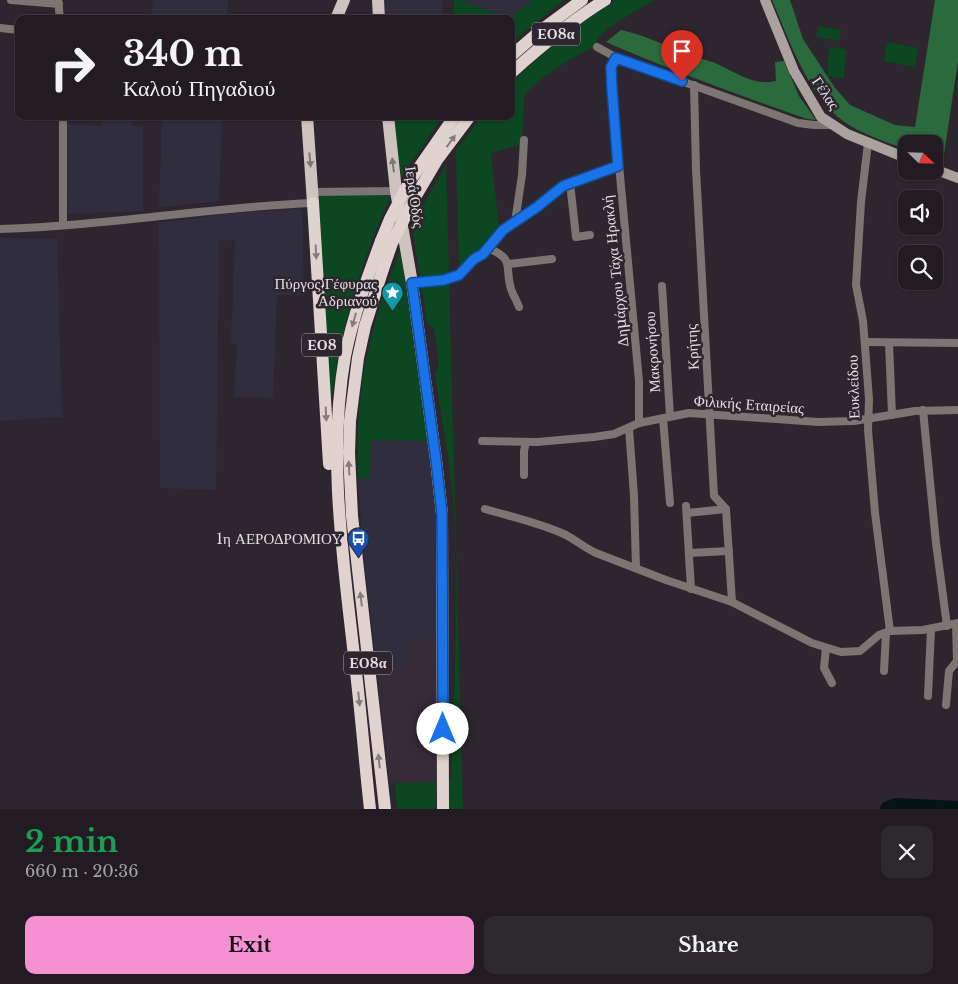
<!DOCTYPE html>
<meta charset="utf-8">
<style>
:root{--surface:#221c22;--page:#2e292f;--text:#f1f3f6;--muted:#a2a1a5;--line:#3f3a40;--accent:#f591d2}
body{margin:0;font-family:"Libre Baskerville",serif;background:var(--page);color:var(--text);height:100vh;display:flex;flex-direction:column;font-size:19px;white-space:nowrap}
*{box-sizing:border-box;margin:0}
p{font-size:16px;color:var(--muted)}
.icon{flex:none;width:28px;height:28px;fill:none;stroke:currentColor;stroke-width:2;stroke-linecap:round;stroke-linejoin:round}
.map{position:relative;height:809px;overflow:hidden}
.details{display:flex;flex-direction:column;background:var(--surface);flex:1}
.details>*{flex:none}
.guide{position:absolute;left:15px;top:15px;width:500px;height:105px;border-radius:10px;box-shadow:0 1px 4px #0004,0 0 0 1px var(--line);background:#221c22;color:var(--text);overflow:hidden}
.needle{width:32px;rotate:113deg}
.buttons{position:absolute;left:898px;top:135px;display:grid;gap:10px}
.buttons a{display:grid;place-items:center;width:45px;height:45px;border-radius:10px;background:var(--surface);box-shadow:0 1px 4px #0004,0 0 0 1px var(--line);font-size:25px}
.pin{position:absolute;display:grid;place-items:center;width:42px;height:42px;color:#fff;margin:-51px -21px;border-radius:50% 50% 50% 0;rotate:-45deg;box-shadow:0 0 5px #0007}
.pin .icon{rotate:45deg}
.me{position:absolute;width:55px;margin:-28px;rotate:0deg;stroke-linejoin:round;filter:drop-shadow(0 0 4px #0008)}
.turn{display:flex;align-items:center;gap:18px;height:105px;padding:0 25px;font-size:22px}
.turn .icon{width:65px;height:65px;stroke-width:2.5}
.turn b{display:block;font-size:35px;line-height:42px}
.round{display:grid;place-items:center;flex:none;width:52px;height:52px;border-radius:10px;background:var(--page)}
.summary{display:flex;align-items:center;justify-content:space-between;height:85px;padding:0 25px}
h1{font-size:30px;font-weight:800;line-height:38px;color:#1e9e55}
.cta{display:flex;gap:10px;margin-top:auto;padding:10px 25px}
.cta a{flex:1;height:58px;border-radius:10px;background:var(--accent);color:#111;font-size:20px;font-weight:800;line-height:58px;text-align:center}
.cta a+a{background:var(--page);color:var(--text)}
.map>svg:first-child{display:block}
.commercial{fill:#382b38}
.industrial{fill:#302d3e}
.green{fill:#0b4721}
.forest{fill:#2a6a3d}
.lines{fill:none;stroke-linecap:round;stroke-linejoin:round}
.river{stroke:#061315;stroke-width:16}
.minor{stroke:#7b7573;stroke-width:8}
.secondary{stroke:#aba19e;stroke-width:10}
.primary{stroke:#cfc3bf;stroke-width:12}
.trunk{stroke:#e0d2ce;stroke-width:12}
.trunk-bridge{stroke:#e0d2ce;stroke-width:12}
.oneway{fill:#867c7e}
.oneway2{fill:#7e7476}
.route-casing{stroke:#114b97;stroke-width:12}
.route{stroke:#1a73e8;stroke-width:9}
.labels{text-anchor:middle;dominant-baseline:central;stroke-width:5;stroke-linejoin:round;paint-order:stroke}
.shield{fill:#2d262e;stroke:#aca7ad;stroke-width:1}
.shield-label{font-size:14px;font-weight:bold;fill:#e3dee3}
.street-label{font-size:15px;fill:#e3dee3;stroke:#2d262e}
.poi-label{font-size:15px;fill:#e3dee3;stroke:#2d262e;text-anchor:end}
</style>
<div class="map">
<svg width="958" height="809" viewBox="0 0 958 809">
<rect width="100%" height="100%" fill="#2d262e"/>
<polygon class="commercial" points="437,639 436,782 389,783 376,660 385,669 408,640"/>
<g class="industrial">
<polygon points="153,0 228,0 227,19 151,19"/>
<polygon points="381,0 442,0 443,19 382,19"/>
<polygon points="460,0 533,0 509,18"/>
<polygon points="102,116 132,116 132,126 143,127 143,211 68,214 65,124 102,126"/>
<polygon points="162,116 222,116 219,201 159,208"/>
<polygon points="302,209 304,295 277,295 273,398 234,397 237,344 231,343 235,240 219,241 216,490 160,488 159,223 237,213"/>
<polygon points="0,238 57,239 62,417 0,421"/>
<polygon points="370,440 427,441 434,480 438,557 437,639 408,640 407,666 385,669 376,660 363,553 358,478 370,477"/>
</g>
<g class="green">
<polygon points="454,0 460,0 509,18 533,0 564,0 511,43 511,19 454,19"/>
<path d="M616 0H654L632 13 606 30 599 38 593 47 569 60 546 75 529 90 524 97 522 144 491 153 499 229 478 253 459 271 456 150 482 116H511V83C544 51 577 24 616 0Z"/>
<polygon points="818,26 841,30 839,41 816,37"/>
<polygon points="887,42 918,48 915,67 884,61"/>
<polygon points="829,47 846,49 844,78 827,76"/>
<polygon points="392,116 443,116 401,178"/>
<polygon points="446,164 449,276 420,278 412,225"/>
<path d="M325 194 391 196C360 264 341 329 331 403L317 199Z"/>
<path d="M401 249 427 441 371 440 370 478H358C355 392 368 328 401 249Z"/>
<path d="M449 282 463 809H447L448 781 451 780C454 687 460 592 453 498 449 457 441 415 435 374L439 363 434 329 427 322 422 288Z"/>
<polygon points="436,782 436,809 397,809 395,783"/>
</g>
<g class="forest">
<path d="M772 0H790L803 39 835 88 850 105 895 125 915 127 935 0H958V61L943 161 934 158V144H906V149C885 142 862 134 843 121 808 95 789 40 772 0Z"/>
<path d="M621 30C645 35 666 46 689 54 698 58 707 60 715 63 734 71 754 87 776 81L775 62 784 61 799 96 816 120 807 119C739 95 672 71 606 42Z"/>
</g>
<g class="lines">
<polyline class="river" points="888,809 896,806 958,809"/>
<g class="minor">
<polyline points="11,0 59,4"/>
<polyline points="58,0 60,19"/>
<polyline points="0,28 19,30"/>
<polyline points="597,47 617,58 798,123 814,125 831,125"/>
<polyline points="617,58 611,67 612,89 639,381 639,423"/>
<polyline points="694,85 696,170 714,496 726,509 732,602"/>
<polyline points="63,116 63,225"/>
<polyline points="868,143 861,202 856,285 863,321 869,399 868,430 875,513 890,631"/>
<polyline points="570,183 576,237 590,235"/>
<polyline points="313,192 396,191"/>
<polyline points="515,222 522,175 524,140"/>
<path d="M0 229C105 226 209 207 313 203"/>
<path d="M488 248C516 260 504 266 511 289 513 295 517 301 519 307"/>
<polyline points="509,264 552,259"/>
<polyline points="412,283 444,279 459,275 474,259 483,254 503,229 537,207 563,186 618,166"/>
<polyline points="662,286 670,416"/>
<polyline points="865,342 958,343"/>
<polyline points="889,343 892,415"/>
<polyline points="923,410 936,543 947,626"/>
<polyline points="663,418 670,503"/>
<polyline points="629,428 634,496 636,568"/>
<polyline points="482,441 537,442 594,437 614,434 639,423 689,413 818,422 854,421 915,411 958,410"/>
<polyline points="524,475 524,451 526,442"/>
<polyline points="686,506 691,589"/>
<path d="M485 509C512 517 540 523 566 535 577 541 585 548 596 553L666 580 732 602 812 643 841 652 860 651 879 635 890 631 923 630 958 623"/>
<polyline points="687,513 726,509"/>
<polyline points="689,553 729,551"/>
<polyline points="826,648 824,668 832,683"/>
<polyline points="884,671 886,633"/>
<polyline points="928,696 931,629"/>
<polyline points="946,705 949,671 957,661 956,624"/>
</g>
<g class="secondary">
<polyline points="765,0 794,71 821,117 847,134 906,158"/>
<polyline points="934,169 958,178"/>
</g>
<g class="primary">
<polyline points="378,0 379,19"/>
<polyline points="336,19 344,0"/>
<polyline points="307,116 313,203"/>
<polyline points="388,116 396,191 412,283"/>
</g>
<g class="trunk">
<polyline points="511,56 540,31 582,0"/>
<path d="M511 73C541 46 571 21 605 0"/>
<polyline points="411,179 455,116"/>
<polyline points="414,199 437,160 470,116"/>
<polyline points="313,203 329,464"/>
<polyline points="383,269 365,326 358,358 350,421 349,453 352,516 385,809"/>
<polyline points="412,283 436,460 442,514 443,809"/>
<path d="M370 809C364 755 360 701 353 647 342 550 328 453 345 356 353 316 367 279 381 241"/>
</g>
<g class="trunk-bridge">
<polyline points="381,241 390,219 411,179"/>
<polyline points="383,269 392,243 414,199"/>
</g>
</g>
<defs><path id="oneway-solid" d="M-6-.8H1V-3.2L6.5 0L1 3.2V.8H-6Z" transform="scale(1.25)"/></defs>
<g class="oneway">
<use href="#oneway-solid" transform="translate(451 141) rotate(-54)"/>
<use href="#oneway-solid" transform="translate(316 252) rotate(87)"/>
<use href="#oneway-solid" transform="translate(354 320) rotate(106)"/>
<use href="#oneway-solid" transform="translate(326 414) rotate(87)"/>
<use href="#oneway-solid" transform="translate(349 468) rotate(-93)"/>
<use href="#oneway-solid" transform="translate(361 599) rotate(-97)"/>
<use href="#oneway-solid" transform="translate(359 699) rotate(84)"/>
<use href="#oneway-solid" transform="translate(379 761) rotate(-96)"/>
</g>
<g class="oneway2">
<use href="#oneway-solid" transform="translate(310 160) rotate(85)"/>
<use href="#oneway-solid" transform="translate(393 165) rotate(-97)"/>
</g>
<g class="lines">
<defs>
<polyline id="route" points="443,729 442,514 436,460 412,283 444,280 459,275 474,259 483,254 503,230 537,207 563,186 618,166 612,89 611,67 616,58 682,81"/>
</defs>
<use href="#route" class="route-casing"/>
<use href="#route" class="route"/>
</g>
<defs>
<symbol id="sight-pin" viewBox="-11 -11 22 30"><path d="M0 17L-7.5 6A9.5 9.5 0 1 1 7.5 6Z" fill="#0f9aa8" stroke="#2d262e"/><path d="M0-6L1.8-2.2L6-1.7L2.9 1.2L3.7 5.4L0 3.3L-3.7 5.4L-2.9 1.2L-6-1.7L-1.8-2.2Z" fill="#fff"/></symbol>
<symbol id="bus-pin" viewBox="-11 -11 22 30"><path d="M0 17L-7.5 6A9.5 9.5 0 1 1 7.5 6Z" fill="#1a4fb4" stroke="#2d262e"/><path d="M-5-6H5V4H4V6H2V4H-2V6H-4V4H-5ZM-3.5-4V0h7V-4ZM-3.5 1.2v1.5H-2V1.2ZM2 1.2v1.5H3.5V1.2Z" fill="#fff"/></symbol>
</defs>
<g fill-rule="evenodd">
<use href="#sight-pin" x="380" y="280" width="25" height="34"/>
<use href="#bus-pin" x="346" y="526" width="25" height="34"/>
</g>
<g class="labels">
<g class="shield">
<rect x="532" y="22.5" width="48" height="23" rx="4"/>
<rect x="302" y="333.5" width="40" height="23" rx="4"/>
<rect x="344" y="651.5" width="48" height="23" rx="4"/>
</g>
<g class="shield-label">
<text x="556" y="34">ΕΟ8α</text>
<text x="322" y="345">ΕΟ8</text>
<text x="368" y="663">ΕΟ8α</text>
</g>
<g class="street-label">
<text transform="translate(826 93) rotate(56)">Γέλας</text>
<text transform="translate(415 197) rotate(82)">Ιερά Οδός</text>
<text transform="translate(615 271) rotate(-96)">Δημάρχου Τάχα Ηρακλή</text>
<text transform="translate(692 347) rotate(-93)">Κρήτης</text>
<text transform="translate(652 352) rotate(-94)">Μακρονήσου</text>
<text transform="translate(853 387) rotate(-92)">Ευκλείδου</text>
<text transform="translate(749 404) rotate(4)">Φιλικής Εταιρείας</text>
</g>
<g class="poi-label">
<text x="377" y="283">Πύργος Γέφυρας<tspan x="377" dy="17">Αδριανού</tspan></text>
<text x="342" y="538">1η ΑΕΡΟΔΡΟΜΙΟΥ</text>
</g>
</g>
</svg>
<div class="buttons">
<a><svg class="needle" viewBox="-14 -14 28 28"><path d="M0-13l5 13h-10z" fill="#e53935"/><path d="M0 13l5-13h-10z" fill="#a2a1a5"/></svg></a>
<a><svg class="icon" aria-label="sound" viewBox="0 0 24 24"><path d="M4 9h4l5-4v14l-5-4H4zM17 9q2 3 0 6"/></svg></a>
<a><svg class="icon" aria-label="search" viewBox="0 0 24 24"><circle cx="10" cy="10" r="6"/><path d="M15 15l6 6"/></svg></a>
</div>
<div class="pin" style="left:682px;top:81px;background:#d93025"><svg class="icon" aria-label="arrive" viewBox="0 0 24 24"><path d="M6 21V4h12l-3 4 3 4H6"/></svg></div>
<svg class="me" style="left:443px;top:729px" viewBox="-20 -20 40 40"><circle r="19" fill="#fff"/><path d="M0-13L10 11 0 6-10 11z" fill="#1a73e8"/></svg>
<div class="guide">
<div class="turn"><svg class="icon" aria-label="right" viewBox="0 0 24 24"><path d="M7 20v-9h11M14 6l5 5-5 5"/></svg><div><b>340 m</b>Καλού Πηγαδιού</div></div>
</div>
</div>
<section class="details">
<div class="summary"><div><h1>2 min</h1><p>660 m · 20:36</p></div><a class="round"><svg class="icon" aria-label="close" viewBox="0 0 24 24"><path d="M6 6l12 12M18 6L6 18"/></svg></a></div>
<div class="cta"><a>Exit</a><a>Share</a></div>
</section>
